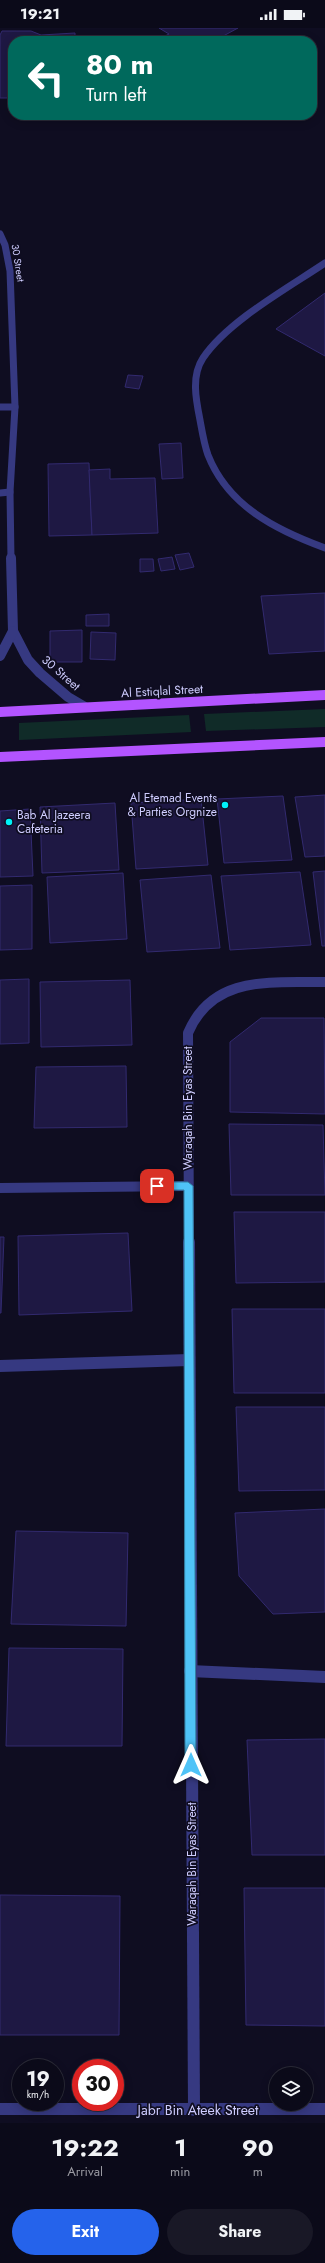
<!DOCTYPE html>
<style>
:root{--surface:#0b0a19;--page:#191826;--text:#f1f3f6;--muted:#9a9aa2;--line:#2b2b38;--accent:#2563eb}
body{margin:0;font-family:Jost,sans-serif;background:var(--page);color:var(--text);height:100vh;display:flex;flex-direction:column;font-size:15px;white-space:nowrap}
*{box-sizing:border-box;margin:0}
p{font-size:13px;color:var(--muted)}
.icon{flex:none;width:22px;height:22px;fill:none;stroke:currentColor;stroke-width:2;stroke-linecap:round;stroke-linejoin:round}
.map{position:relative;height:2095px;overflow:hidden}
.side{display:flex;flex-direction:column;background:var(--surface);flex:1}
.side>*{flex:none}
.top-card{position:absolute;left:8px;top:8px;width:309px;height:84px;border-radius:16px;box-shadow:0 2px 10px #0003,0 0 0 1px var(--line);background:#00695c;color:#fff;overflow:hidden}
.buttons{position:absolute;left:269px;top:2039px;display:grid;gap:8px}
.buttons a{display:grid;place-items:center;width:44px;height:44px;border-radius:50%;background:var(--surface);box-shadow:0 2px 10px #0003,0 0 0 1px var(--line);font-size:20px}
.speed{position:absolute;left:12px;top:2031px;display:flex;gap:8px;font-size:20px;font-weight:700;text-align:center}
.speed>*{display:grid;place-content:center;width:52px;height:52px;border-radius:50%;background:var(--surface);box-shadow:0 2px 10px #0003,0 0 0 1px var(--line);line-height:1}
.speed small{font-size:10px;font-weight:400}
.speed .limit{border:6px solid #d22;background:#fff;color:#111}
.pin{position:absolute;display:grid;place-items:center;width:34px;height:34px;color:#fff;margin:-17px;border-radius:8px;box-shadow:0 2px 6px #0006}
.me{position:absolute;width:44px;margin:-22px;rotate:0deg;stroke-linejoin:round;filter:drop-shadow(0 0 3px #0008)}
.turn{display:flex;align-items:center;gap:14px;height:84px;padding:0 12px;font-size:18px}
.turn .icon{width:52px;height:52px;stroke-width:2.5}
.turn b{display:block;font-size:28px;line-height:34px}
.eta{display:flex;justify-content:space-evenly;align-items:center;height:68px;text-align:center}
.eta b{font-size:24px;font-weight:700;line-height:28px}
.cta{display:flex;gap:8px;margin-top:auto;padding:8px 12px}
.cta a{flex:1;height:46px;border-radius:24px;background:var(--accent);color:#fff;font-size:16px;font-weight:700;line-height:46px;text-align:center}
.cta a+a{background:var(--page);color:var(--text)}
.status{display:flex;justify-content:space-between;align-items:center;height:28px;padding:0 20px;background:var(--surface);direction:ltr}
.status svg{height:11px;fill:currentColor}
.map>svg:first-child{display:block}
.green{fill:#102b28}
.building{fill:#1e1843;stroke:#322a6f}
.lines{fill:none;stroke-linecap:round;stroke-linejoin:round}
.lane{stroke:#363981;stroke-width:7}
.street-far2{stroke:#363981;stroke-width:7}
.street-far1{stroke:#363981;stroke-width:10}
.street{stroke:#363981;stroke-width:12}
.primary{stroke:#b354ff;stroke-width:10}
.route{fill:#4fc3f7;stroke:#337fa1}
.poi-dot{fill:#00f1f8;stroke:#0f0d21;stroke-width:1.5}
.labels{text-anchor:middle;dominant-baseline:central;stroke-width:3.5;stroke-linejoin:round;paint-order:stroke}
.far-street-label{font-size:10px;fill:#cfcdff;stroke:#0f0d21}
.street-label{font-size:12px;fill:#cfcdff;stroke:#0f0d21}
.poi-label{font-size:12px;fill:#cfcdff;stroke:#0f0d21;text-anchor:end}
.near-street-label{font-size:14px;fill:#cfcdff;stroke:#0f0d21}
</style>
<div class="status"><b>19:21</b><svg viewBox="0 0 49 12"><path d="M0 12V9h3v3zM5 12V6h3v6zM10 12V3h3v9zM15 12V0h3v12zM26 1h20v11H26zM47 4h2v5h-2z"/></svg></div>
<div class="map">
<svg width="325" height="2095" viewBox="0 0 325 2095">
<rect width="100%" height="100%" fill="#0f0d21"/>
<g class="green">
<polygon points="325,681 325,699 206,703 204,686"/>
<polygon points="189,687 191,704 19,712 19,695"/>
</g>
<g class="building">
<polygon points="159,0 238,0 214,13 199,13 195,11 190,13 170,13 163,9 169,6"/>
<polygon points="2,3 31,3 41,7 75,5 75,13 13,13 13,70 0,70 0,7"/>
<polygon points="325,265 325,328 276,301"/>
<polygon points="128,347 143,348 139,361 125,359"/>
<polygon points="181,415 183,450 162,451 159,416"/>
<polygon points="89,435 92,507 49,508 48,436"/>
<polygon points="110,441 110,451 155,450 158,505 92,507 89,442"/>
<polygon points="189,525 194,539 180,542 175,527"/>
<polygon points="172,529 175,541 161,543 158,531"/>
<polygon points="140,531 153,531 154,543 140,544"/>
<polygon points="325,565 325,623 269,626 261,568"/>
<polygon points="109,586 109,598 86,598 86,587"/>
<polygon points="82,602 82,634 50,634 50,603"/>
<polygon points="91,604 116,605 115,632 90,631"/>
<polygon points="325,767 325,828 305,829 295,769"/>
<polygon points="283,768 292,832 224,835 217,771"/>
<polygon points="201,771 208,837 136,841 131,775"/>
<polygon points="115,775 119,842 42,845 40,779"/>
<polygon points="30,781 33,848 0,849 0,783"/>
<polygon points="325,843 325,918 322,918 313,844"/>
<polygon points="300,844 311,917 230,922 221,848"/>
<polygon points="123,845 127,911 50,915 47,849"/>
<polygon points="211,847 220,920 147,924 140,852"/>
<polygon points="32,857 32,921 0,922 0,858"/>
<polygon points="29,951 29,1015 0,1016 0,952"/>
<polygon points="130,952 132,1017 41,1019 40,954"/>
<polygon points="261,990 324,990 325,1086 230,1084 230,1014"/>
<polygon points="126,1038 127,1099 34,1100 36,1039"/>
<polygon points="229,1096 323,1097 325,1167 231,1167"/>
<polygon points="234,1184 325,1184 325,1254 236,1255"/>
<polygon points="128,1205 132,1283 19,1287 18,1208"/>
<polygon points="0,1209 4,1209 1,1285 0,1285"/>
<polygon points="232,1281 325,1281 325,1365 234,1365"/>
<polygon points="236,1379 325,1379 325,1462 239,1463"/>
<polygon points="325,1481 325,1584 273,1586 239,1548 235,1485"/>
<polygon points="16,1503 128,1505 126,1598 11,1596"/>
<polygon points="9,1620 123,1621 122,1718 6,1718"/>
<polygon points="325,1711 325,1827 252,1827 247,1712"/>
<polygon points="244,1860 325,1860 325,1998 246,1997"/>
<polygon points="0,1867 120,1868 119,2007 0,2007"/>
</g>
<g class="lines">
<g class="lane">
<path d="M325 235C288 260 228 293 203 330 191 348 196 372 200 392 202 403 204 416 208 427 228 478 276 502 325 520"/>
<polyline points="0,465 10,464"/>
</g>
<g class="street-far2">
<polyline points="0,206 5,217 10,243 15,379 10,464 11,531"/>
<polyline points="0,379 15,379"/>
</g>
<g class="street-far1">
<polyline points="11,530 13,603 28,632 40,645 68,669 85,679"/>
<polyline points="0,628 13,603"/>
<polyline points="0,1160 188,1158"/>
<path d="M189 1215 188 1005C213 946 272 955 325 954"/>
</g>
<g class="street">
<polyline points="189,1214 194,2082"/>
<polyline points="0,1338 189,1332"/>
<polyline points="190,1643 325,1649"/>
<polyline points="0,2081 325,2081"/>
</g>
<g class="primary">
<polyline points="0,684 325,667"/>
<polyline points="0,729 325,714"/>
</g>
</g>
<polygon class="route" points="157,1154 188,1154 193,1158 196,1737 195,1741 191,1743 187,1741 185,1737 184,1162 157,1162 152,1158"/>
<g class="poi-dot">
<circle cx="225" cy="777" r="4"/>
<circle cx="9" cy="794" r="4"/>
</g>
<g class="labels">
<g class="far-street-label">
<text transform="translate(18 235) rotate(81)">30 Street</text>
</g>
<g class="street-label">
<text transform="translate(61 645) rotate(41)">30 Street</text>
<text transform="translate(162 663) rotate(-3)">Al Estiqlal Street</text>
<text transform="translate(188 1080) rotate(-90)">Waraqah Bin Eyas Street</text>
<text transform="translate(192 1836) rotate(-90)">Waraqah Bin Eyas Street</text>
</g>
<g class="poi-label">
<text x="217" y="770">Al Etemad Events<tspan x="217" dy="14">&amp; Parties Orgnize</tspan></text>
<text x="17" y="787" text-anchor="start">Bab Al Jazeera<tspan x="17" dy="14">Cafeteria</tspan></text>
</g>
<g class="near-street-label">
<text x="198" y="2082">Jabr Bin Ateek Street</text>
</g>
</g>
</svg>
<div class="buttons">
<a><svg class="icon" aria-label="layers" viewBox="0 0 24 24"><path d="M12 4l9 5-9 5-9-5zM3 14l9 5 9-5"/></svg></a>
</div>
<div class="speed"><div>19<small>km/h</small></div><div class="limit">30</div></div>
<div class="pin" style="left:157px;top:1158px;background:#d93025"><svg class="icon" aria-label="arrive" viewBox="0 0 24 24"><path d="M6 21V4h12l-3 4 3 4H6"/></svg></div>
<svg class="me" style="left:191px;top:1737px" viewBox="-20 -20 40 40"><path d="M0-17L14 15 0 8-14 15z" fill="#4fc3f7" stroke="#fff" stroke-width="4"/></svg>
<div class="top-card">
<div class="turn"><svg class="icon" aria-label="left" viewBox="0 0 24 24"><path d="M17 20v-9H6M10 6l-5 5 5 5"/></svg><div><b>80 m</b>Turn left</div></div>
</div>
</div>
<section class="side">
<div class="eta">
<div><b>19:22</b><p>Arrival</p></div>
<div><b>1</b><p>min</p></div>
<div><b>90</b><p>m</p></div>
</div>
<div class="cta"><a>Exit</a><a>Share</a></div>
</section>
